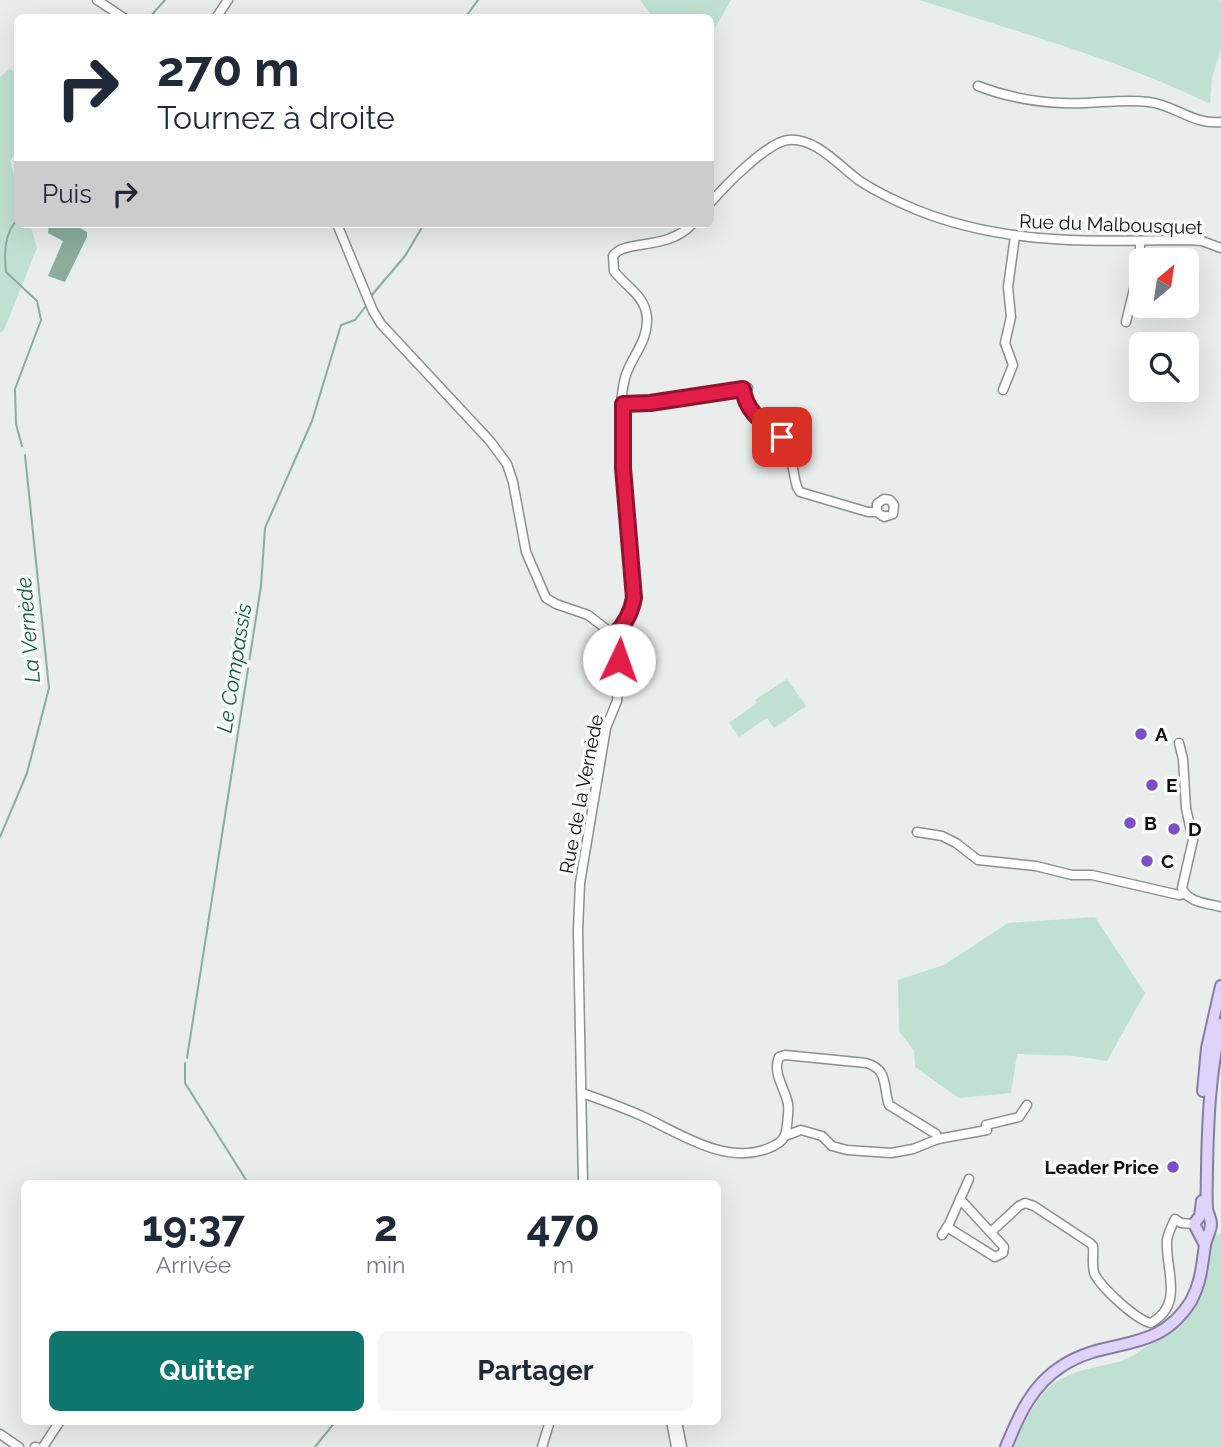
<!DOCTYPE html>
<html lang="fr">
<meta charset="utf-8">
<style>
:root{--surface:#fff;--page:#f6f6f7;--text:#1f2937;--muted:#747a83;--accent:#0f766e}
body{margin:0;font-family:Raleway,sans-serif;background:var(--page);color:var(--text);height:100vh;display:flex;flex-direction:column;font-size:26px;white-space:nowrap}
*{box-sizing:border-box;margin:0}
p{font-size:23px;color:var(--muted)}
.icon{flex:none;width:38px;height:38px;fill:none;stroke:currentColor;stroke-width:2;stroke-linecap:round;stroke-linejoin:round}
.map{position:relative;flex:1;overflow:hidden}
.panel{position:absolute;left:21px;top:1180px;width:700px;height:245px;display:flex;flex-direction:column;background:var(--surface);border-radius:10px;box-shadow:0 7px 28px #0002}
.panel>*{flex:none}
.top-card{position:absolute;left:14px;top:14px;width:700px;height:214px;border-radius:10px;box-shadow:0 7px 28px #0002;background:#fff;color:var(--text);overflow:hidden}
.needle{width:46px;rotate:29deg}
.controls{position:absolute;left:1129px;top:248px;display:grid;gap:14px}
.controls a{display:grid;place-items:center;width:70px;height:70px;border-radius:10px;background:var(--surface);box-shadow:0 7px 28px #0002;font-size:35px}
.pin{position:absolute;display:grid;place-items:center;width:60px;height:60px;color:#fff;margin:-30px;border-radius:14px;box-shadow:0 4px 10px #0006}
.me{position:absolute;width:77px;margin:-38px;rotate:3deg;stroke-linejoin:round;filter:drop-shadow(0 0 5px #0008)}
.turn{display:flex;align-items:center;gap:24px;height:147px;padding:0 28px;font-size:32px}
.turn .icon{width:91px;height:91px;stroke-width:2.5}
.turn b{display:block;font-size:49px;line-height:60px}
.then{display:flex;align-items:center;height:66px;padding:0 28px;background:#0003;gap:14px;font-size:26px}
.eta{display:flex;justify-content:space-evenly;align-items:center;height:119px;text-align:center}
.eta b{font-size:42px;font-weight:700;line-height:49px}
.primary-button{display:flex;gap:14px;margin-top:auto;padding:14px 28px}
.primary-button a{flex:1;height:80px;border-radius:10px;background:var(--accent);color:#fff;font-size:28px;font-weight:700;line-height:80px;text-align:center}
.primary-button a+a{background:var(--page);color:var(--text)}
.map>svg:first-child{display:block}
.green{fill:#c0e1d1}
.water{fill:#8aad9c}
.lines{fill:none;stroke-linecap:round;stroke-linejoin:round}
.stream{stroke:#8aad9c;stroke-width:2}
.minor-casing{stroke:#8b8f8d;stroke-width:11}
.major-casing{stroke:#887ca5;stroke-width:14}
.minor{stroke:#fff;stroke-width:8}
.major{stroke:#dfd3fa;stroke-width:10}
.route-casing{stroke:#92132f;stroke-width:18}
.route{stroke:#e11d48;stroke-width:12}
.poi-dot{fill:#7e4ec6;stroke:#f6fbf8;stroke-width:2.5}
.labels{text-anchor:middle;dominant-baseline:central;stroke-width:7;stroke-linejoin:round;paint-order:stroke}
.street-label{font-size:19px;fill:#0e100f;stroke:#f6fbf8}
.poi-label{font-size:19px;font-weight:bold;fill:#0e100f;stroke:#f6fbf8;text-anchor:start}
.water-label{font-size:21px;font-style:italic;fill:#16573f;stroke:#f6fbf8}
</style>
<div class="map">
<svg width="1221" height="1447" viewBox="0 0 1221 1447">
<rect width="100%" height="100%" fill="#e9edeb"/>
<g class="green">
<polygon points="640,0 731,0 711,35 710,18 653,17"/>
<path d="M920 0H1219L1221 4V49L1212 78 1210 104C1118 59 1017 32 920 0Z"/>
<polygon points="10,69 17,74 17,149 10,161 17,185 18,224 30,224 37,248 4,330 0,333 0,77"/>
<polygon points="787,679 806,706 774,728 767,718 739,737 729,723 757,703 755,700"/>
<polygon points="1095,917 1145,993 1107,1061 1075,1056 1017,1054 1011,1093 959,1098 915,1067 914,1051 899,1031 898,980 944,965 1008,923"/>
<path d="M1221 1234V1447H1013C1024 1425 1034 1399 1053 1384 1075 1368 1099 1368 1124 1360 1135 1356 1146 1346 1155 1339 1201 1306 1207 1293 1211 1236Z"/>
</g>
<polygon class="water" points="49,224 73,224 87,232 87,237 65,282 48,276 63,241 48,233"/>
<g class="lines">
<g class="stream">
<polyline points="149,18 165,0"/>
<polyline points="465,18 478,0"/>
<path d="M18 219C4 233 4 253 6 272L37 301 41 320 15 389 16 424 22 446"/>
<polyline points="371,296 405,256 424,224"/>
<polyline points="0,837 27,773 49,688 25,455"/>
<polyline points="187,1058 261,586 265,528 312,421 341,325 355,320 366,306"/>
<polyline points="185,1063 185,1083 248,1183"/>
<polyline points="315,1447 336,1421"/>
</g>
<defs>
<g id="minor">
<polyline points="97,0 124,18"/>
<polyline points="216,18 228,0"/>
<path d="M978 86C1004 96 1035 102 1063 103 1091 105 1121 98 1149 102 1175 105 1193 125 1221 122"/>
<path d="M710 203C725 186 766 143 788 140 816 137 840 167 860 181 878 193 898 202 917 210 1006 246 1096 241 1189 240L1202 241 1221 248"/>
<polyline points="337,224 373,311 381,324 490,441 507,464 513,482 526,552 546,598 556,604 588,615 614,635 617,642 619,681 617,701 606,728 580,883 578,931 583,1183"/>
<polyline points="1126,322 1140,264 1140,241"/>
<path d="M743 389C747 424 776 420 787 444 792 456 793 474 797 487L800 492 868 512H877L884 517 893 514 894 505 890 500 884 499 877 504V512"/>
<polyline points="1003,390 1013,365 1005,343 1011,317 1008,287 1015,236"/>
<polyline points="623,404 650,403 748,388"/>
<path d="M614 635C622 628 629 618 632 608 636 593 633 576 632 560 630 530 626 499 623 469 621 441 618 405 625 378 631 356 648 343 647 318 645 295 627 288 614 271L613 256C624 239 668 251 692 224"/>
<path d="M1179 743 1183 759 1186 808 1193 840 1182 888C1188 903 1207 903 1221 907"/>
<polyline points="917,832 942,836 956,843 978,860 1036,866 1072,875 1092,875 1179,895 1184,894"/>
<path d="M582 1093C602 1100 622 1107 642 1116 679 1133 726 1166 769 1148 775 1145 782 1143 785 1135 787 1129 789 1110 788 1104 785 1088 772 1073 779 1057L785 1055 866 1063C889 1069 883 1088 889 1105L936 1134 938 1139 913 1149 891 1153 847 1150 832 1146 822 1136 801 1130 785 1136"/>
<polyline points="938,1139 987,1130 986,1125 1019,1117 1027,1105"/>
<polyline points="947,1227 995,1257 1003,1253 1004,1247 960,1199"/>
<path d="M991 1232 1019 1206 1025 1203 1034 1206 1090 1243 1093 1246C1094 1255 1091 1267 1095 1275 1103 1289 1136 1320 1151 1323 1185 1304 1165 1270 1167 1240 1168 1233 1172 1225 1175 1219L1181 1223 1194 1224"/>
<polyline points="942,1235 949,1224 969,1179"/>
<polyline points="671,1421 676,1447"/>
<polyline points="677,1421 682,1447"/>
<polyline points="0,1434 19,1447"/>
<polyline points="35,1447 36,1447"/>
<polyline points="43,1447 60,1421"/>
<polyline points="542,1447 550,1421"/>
</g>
<g id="major">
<polyline points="1203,1091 1207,1048 1221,986"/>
<polyline points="1202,1201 1200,1216 1194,1224 1205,1245"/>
<path d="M1006 1447C1019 1415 1032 1385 1062 1366 1107 1336 1157 1356 1191 1301 1201 1283 1202 1265 1205 1245 1206 1238 1211 1231 1211 1224 1211 1219 1208 1214 1207 1209 1206 1195 1207 1181 1207 1167 1208 1118 1210 1072 1221 1024"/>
</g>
</defs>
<use href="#minor" class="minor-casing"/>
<use href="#major" class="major-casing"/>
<use href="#minor" class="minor"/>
<use href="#major" class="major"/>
</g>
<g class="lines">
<defs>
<path id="route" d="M619 660 614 635C625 625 631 613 634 598L623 468V404L650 403 743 389C746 413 764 423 782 437"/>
</defs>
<use href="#route" class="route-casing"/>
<use href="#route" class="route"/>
</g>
<g class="poi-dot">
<circle cx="1141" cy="734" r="7"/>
<circle cx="1152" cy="785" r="7"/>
<circle cx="1130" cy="823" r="7"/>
<circle cx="1174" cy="829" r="7"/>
<circle cx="1147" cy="861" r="7"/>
<circle cx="1173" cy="1167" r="7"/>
</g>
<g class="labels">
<g class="street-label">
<text transform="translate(1111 224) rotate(2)">Rue du Malbousquet</text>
<text transform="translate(581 794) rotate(-79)">Rue de la Vernède</text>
</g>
<g class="poi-label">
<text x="1155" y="734">A</text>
<text x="1166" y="785">E</text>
<text x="1144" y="823">B</text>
<text x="1188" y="829">D</text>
<text x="1161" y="861">C</text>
<text x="1159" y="1167" text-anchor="end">Leader Price</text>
</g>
<g class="water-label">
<text transform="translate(28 630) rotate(-95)">La Vernède</text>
<text transform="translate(234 668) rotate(-81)">Le Compassis</text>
</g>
</g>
</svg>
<div class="controls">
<a><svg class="needle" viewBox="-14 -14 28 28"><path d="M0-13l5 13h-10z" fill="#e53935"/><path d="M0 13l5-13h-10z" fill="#747a83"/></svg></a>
<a><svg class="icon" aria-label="search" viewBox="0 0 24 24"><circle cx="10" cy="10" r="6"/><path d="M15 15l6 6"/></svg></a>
</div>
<div class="pin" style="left:782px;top:437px;background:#d93025"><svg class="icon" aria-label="arrive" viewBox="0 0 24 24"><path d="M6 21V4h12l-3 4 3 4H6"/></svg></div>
<svg class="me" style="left:619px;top:660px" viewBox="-20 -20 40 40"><circle r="19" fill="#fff"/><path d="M0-13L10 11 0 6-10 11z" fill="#e11d48"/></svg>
<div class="top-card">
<div class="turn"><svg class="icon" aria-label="right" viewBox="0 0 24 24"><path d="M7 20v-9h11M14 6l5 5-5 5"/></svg><div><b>270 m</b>Tournez à droite</div></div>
<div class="then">Puis<svg class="icon" aria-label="right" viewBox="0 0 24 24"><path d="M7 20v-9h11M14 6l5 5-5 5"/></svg></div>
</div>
<section class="panel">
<div class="eta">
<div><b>19:37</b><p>Arrivée</p></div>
<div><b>2</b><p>min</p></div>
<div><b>470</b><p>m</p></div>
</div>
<div class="primary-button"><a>Quitter</a><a>Partager</a></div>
</section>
</div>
